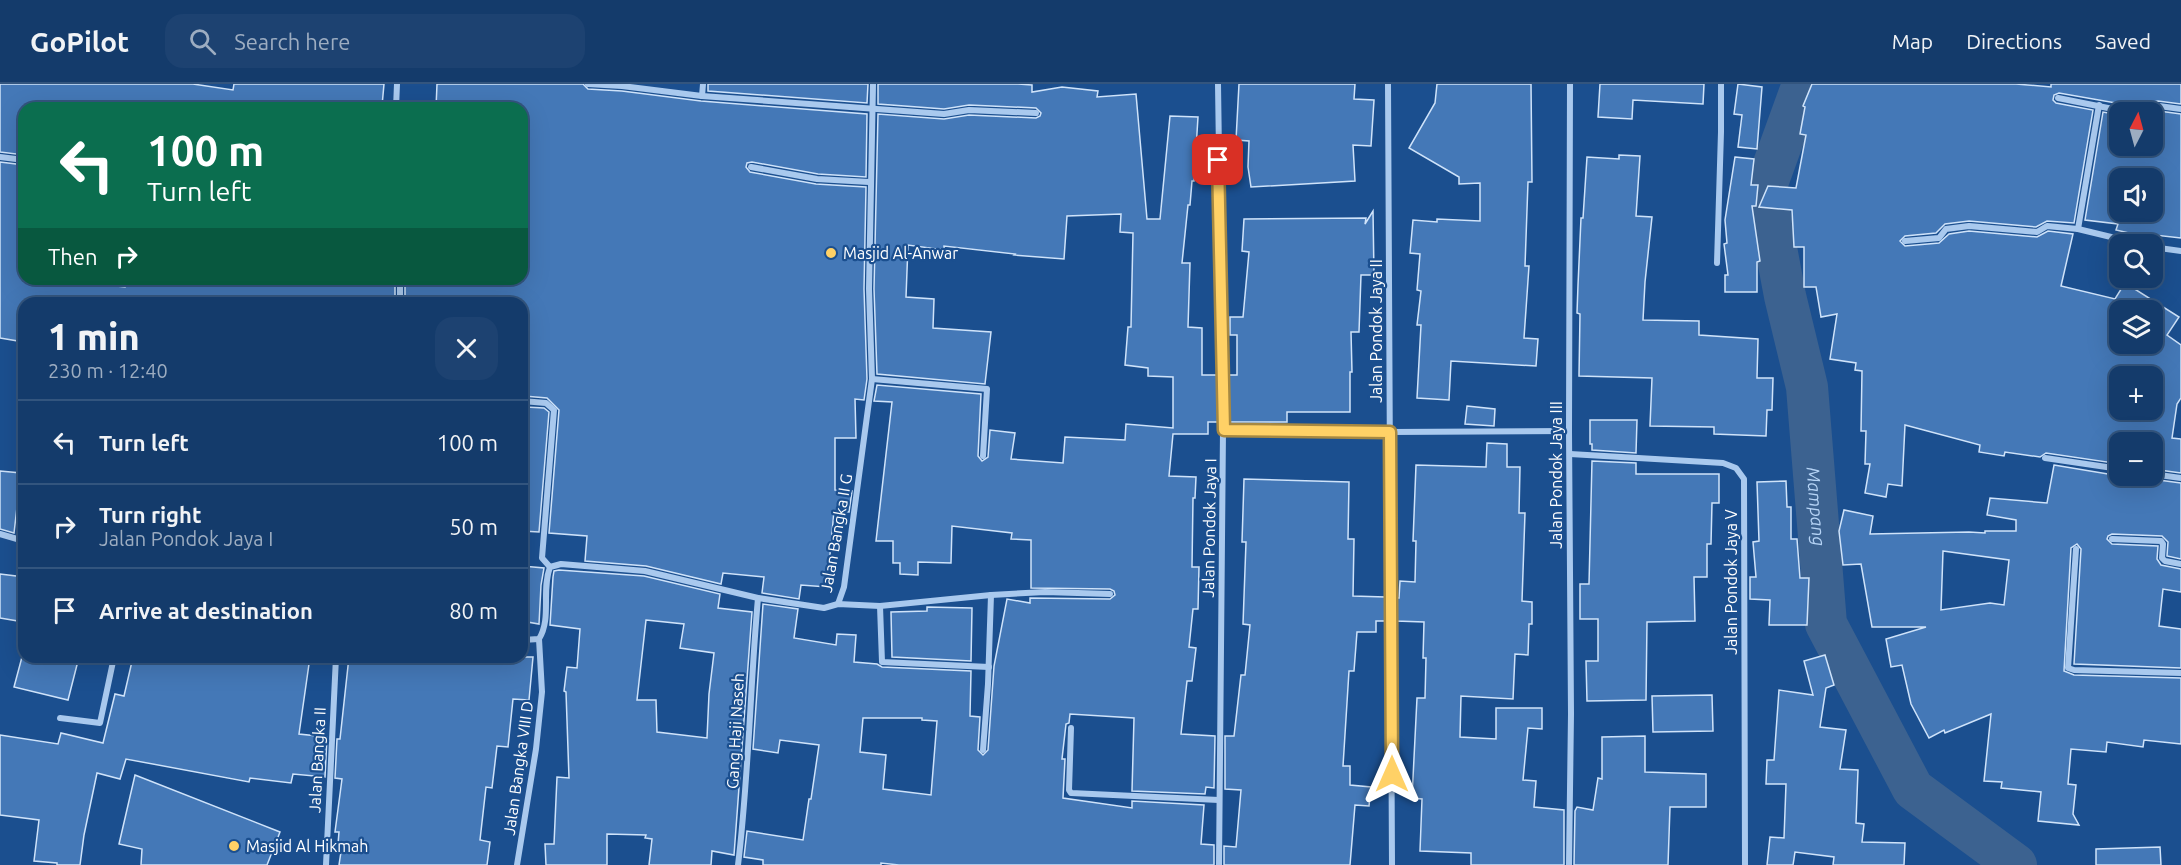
<!DOCTYPE html>
<meta charset="utf-8">
<style>
:root{--surface:#143b6b;--page:#1d4271;--text:#f1f3f6;--muted:#9dadc1;--line:#33557e}
body{margin:0;font-family:Ubuntu,sans-serif;background:var(--page);color:var(--text);height:100vh;display:flex;flex-direction:column;font-size:22px;white-space:nowrap}
*{box-sizing:border-box;margin:0}
p{font-size:20px;color:var(--muted)}
.icon{flex:none;width:33px;height:33px;fill:none;stroke:currentColor;stroke-width:2;stroke-linecap:round;stroke-linejoin:round}
.map{position:relative;flex:1;overflow:hidden}
.sheet{position:absolute;left:18px;top:213px;width:510px;height:366px;display:flex;flex-direction:column;background:var(--surface);border-radius:18px;box-shadow:0 6px 24px #0002,0 0 0 2px var(--line)}
.sheet>*{flex:none}
.guide{position:absolute;left:18px;top:18px;width:510px;height:183px;border-radius:18px;box-shadow:0 6px 24px #0002,0 0 0 2px var(--line);background:#0b6e4f;color:#fff;overflow:hidden}
.needle{width:39px;rotate:6deg}
.tools{position:absolute;left:2109px;top:18px;display:grid;gap:12px}
.tools a{display:grid;place-items:center;width:54px;height:54px;border-radius:12px;background:var(--surface);box-shadow:0 6px 24px #0002,0 0 0 2px var(--line);font-size:30px}
.pin{position:absolute;display:grid;place-items:center;width:51px;height:51px;color:#fff;margin:-26px;border-radius:12px;box-shadow:0 3px 9px #0006}
.me{position:absolute;width:66px;margin:-33px;rotate:0deg;stroke-linejoin:round;filter:drop-shadow(0 0 4px #0008)}
.turn{display:flex;align-items:center;gap:21px;height:126px;padding:0 30px;font-size:27px}
.turn .icon{width:78px;height:78px;stroke-width:2.5}
.turn b{display:block;font-size:42px;line-height:51px}
.then{display:flex;align-items:center;height:57px;padding:0 30px;background:#0003;gap:12px;font-size:22px}
.round{display:grid;place-items:center;flex:none;width:63px;height:63px;border-radius:18px;background:var(--page)}
.head{display:flex;align-items:center;justify-content:space-between;height:102px;padding:0 30px}
h1{font-size:36px;font-weight:800;line-height:45px}
ul{padding:0;list-style:none}
li{display:flex;align-items:center;gap:18px;height:84px;padding:0 30px;border-top:2px solid var(--line)}
li div{flex:1}
li b{display:block;font-size:22px}
li em{font-style:normal}
header{display:flex;align-items:center;gap:36px;box-sizing:border-box;height:84px;padding:0 30px;background:var(--surface);border-bottom:2px solid var(--line)}
header strong{font-size:28px}
nav{display:flex;gap:33px;margin-inline-start:auto;font-size:21px}
.search{width:420px;height:54px;background:var(--page);display:flex;align-items:center;gap:15px;box-sizing:border-box;padding:0 21px;border-radius:18px;color:var(--muted);font-size:22px}
.map>svg:first-child{display:block}
.lines{fill:none;stroke-linecap:round;stroke-linejoin:round}
.river{stroke:#3c6290;stroke-width:42}
.building{fill:#4478b7;stroke:#cfe3fa;stroke-width:1.5;fill-rule:evenodd}
.street{stroke:#a9c9ee;stroke-width:6}
.route-casing{stroke:#a68842;stroke-width:15}
.route{stroke:#ffd166;stroke-width:10}
.poi-dot{fill:#ffd166;stroke:#1b4f8f;stroke-width:2}
.labels{text-anchor:middle;dominant-baseline:central;stroke-width:4.5;stroke-linejoin:round;paint-order:stroke}
.poi-label{font-size:16px;fill:#fff;stroke:#1b4f8f;text-anchor:start}
.street-label{font-size:16px;fill:#fff;stroke:#1b4f8f}
.water-label{font-size:18px;font-style:italic;fill:#b5d3f5;stroke:#1b4f8f}
</style>
<header>
<strong>GoPilot</strong>
<div class="search"><svg class="icon" aria-label="search" viewBox="0 0 24 24"><circle cx="10" cy="10" r="6"/><path d="M15 15l6 6"/></svg>Search here</div>
<nav><a>Map</a><a>Directions</a><a>Saved</a></nav>
</header>
<div class="map">
<svg width="2181" height="781" viewBox="0 0 2181 781">
<rect width="100%" height="100%" fill="#1b4f8f"/>
<g class="lines">
<path class="river" id="s1" d="M1803 0 1765 105 1785 212 1807 303 1826 540 1913 705 2016 781"/>
</g>
<g class="building">
<polygon points="0,0 193,0 233,6 234,0 384,0 382,22 340,18 340,21 322,19 322,24 24,24 24,71 0,68"/>
<polygon points="437,0 583,0 588,5 622,7 701,17 867,30 866,93 818,90 752,78 747,79 746,83 750,88 816,100 866,103 864,205 867,295 864,316 855,315 856,354 835,354 835,406 852,407 849,428 834,427 827,503 801,501 799,515 762,509 764,493 723,489 721,500 646,482 585,477 587,452 549,449 559,326 547,314 524,312 522,219 405,219 405,195 522,195 522,24 436,24"/>
<polygon points="708,0 868,0 867,19 708,7"/>
<path d="M878 0H1018L1032 1V8L1062 3 1098 7 1097 13 1136 10 1147 135H1160L1170 32 1198 33 1194 97H1192L1190 121H1188L1182 179H1190L1188 243 1202 244V291H1217L1218 338H1208V350H1173L1169 392 1196 393 1195 414H1193L1192 483H1199L1198 525H1193L1189 563 1196 564 1192 597H1187L1181 650 1215 652 1214 704 1206 703 1205 710 1132 707 1134 634 1070 630 1069 639 1066 640 1062 675H1065L1063 714 1132 724V717L1204 721 1201 760 1214 761V781H899L881 779V781H763V776L744 773 747 747 803 756 809 715H811L819 661 780 656 778 669 753 665 763 520 798 525 794 554 836 561 837 550 856 551 854 578 877 580 882 583 971 587 970 632 980 633 978 666 983 671 988 666 994 582 1007 515 1030 519V514L1110 515 1115 511 1114 507 1110 505 1031 504V456L1011 455 1012 449 952 442 951 479 918 478V491L900 490V479H893V457H876L892 318 874 317 877 301 981 310 978 372 982 377 988 373 990 346 1015 349 1011 375 1063 379 1065 353 1125 356 1126 340 1173 344V293L1148 292V284L1125 281 1128 243H1131L1133 149 1120 148 1121 130 1067 132 1064 175 1014 171 1015 170 944 162V166L908 161 906 213 934 215 933 244 991 248 985 300 877 290 874 205 878 30 944 35 969 31 1036 34 1040 32 1041 29 1036 24 969 21 944 25 878 20ZM863 634H922V636L937 637 931 711 883 705 886 671 860 668Z"/>
<polygon points="1239,0 1355,0 1354,15 1374,16 1371,62 1353,61 1355,97 1251,103 1248,83 1249,57 1236,56"/>
<polygon points="1437,0 1531,0 1532,98 1528,98 1525,182 1529,182 1524,254 1538,255 1536,282 1451,277 1449,316 1417,314 1421,241 1417,241 1421,207 1417,206 1420,170 1410,169 1413,136 1437,138 1437,135 1480,137 1480,99 1459,100 1459,93 1409,64 1435,19"/>
<polygon points="1600,0 1704,0 1703,20 1633,16 1632,35 1598,33"/>
<polygon points="1738,0 1762,3 1757,65 1738,63 1742,31 1734,30"/>
<path d="M1812 0H2016L2051 3V0H2181V20L2158 17 2133 22 2059 9 2054 11 2053 16 2056 19 2093 26 2074 139 2047 137 2036 143 1969 137 1945 140 1936 149 1905 152 1900 157 1905 162 1939 159 1949 150 1969 147 2037 153 2048 147 2073 150 2061 202 2115 215 2123 202H2130L2179 233 2167 251 2181 261V314L2177 320 2172 354 2181 355V389L2152 385V358H2120V380L2046 369 2040 373 2005 368 2004 372 1979 368 1980 361 1905 341 1902 402 1888 400 1886 413 1865 409 1870 380H1865L1866 347H1861L1862 287 1855 286 1856 279 1830 275 1837 230 1821 233 1816 203H1804V163H1794L1792 126 1759 123 1768 102 1796 104 1806 51 1800 50 1805 23 1803 22ZM2120 226H2152V260H2120ZM2120 292H2152V326H2120Z"/>
<path d="M2159 27 2181 30V154L2146 150V153L2116 146 2118 140 2085 136 2103 28 2120 31V62H2152V29ZM2120 94H2152V128H2120Z"/>
<polygon points="1619,71 1640,72 1636,132 1652,133 1645,198 1643,236 1699,237 1699,251 1758,255 1757,294 1773,294 1772,326 1767,326 1766,352 1714,350 1714,343 1650,342 1652,294 1579,292 1580,230 1577,229 1578,201 1581,134 1583,134 1587,73 1619,75"/>
<polygon points="1735,73 1754,75 1751,101 1758,101 1756,122 1752,122 1760,177 1757,178 1757,208 1725,208 1725,191 1728,191 1724,160 1727,159 1725,136"/>
<polygon points="0,78 24,81 24,196 58,201 59,196 125,203 125,199 162,202 163,195 395,195 395,219 24,219 24,258 0,254"/>
<polygon points="1373,127 1374,191 1361,191 1359,248 1351,248 1352,288 1350,288 1350,328 1287,328 1287,338 1228,338 1227,291 1237,291 1237,251 1230,251 1230,233 1243,233 1249,168 1242,167 1244,135 1366,134 1365,140"/>
<polygon points="1467,322 1495,325 1494,342 1465,340"/>
<polygon points="526,323 544,324 549,328 539,448 522,447 522,374"/>
<polygon points="1590,336 1637,336 1636,369 1592,366 1592,360 1590,360"/>
<polygon points="1487,359 1507,360 1507,383 1520,383 1519,429 1525,429 1522,517 1532,518 1532,540 1529,540 1528,571 1515,570 1513,615 1461,612 1460,653 1496,655 1496,624 1542,624 1542,645 1528,644 1523,696 1536,697 1534,723 1564,726 1564,781 1471,781 1471,769 1420,767 1422,715 1412,714 1417,614 1425,614 1426,574 1423,574 1424,538 1396,537 1396,514 1399,514 1400,497 1415,498 1416,457 1413,457 1416,381 1486,383"/>
<polygon points="1592,377 1636,379 1636,390 1719,390 1719,419 1712,419 1711,460 1707,460 1707,493 1694,493 1695,537 1647,538 1646,616 1587,617 1586,577 1598,577 1598,535 1580,535 1580,500 1589,500"/>
<path d="M2054 381 2120 392H2147L2151 395 2181 399V475L2167 472 2168 458 2162 452 2112 450 2108 452 2107 455 2112 460 2158 462 2157 475 2161 481 2181 485V508L2163 505 2159 542 2181 545V584L2074 580 2081 465 2077 460 2071 464 2064 587 2074 591 2181 594V660L2144 656 2143 663 2107 658 2106 668 2071 665 2068 700 2076 701 2073 730 2079 741 2038 737 2041 708 2001 704 2002 698 1984 697 1991 630 1945 649 1944 646 1929 654 1911 620 1902 581 1891 583 1886 555 1926 543H1872L1861 480 1843 481 1839 447 1844 426 1873 432 1870 450 1969 448 1985 449V447H2016V436L1987 431 1990 414 2047 419ZM1943 467 2009 476 2004 521 1990 519 1941 526Z"/>
<polygon points="0,387 21,389 14,449 0,445"/>
<polygon points="1244,395 1349,398 1348,455 1354,455 1353,512 1385,513 1386,537 1376,537 1376,548 1357,548 1354,587 1349,587 1343,682 1350,682 1350,701 1371,703 1369,722 1355,721 1350,781 1224,781 1224,762 1236,763 1241,706 1225,705 1225,652 1234,652 1241,591 1245,591 1250,541 1243,540 1246,458 1242,458"/>
<polygon points="1786,397 1787,423 1791,423 1791,455 1797,455 1800,494 1809,494 1807,541 1769,541 1770,516 1750,515 1750,493 1756,493 1753,458 1759,457 1757,398"/>
<polygon points="522,482 544,484 541,501 539,540 522,537"/>
<path d="M559 486 644 492 720 510 718 524 752 528 734 771 712 767 711 781H649L652 755 645 754 646 751 607 750V781H546L545 760H554L557 693 569 694 566 608 564 607 567 583 577 584 580 545 550 541 553 493 554 487ZM646 536 684 540 680 564 714 569 709 610 707 654 657 648 656 616H637Z"/>
<polygon points="0,490 24,493 24,538 0,534"/>
<polygon points="927,523 972,524 971,577 892,573 891,528 927,527"/>
<polygon points="1825,571 1834,601 1826,604 1820,643 1846,646 1840,685 1858,686 1856,739 1864,740 1862,758 1905,759 1904,781 1833,781 1834,773 1795,768 1793,781 1767,781 1770,753 1784,754 1786,700 1766,700 1767,676 1774,676 1779,606 1813,611 1804,577"/>
<polygon points="22,573 79,573 68,616 14,603"/>
<polygon points="133,573 310,573 299,650 327,653 325,693 293,690 291,699 250,694 249,698 126,675 120,695 97,689 84,751 80,781 57,781 57,779 34,777 39,736 0,731 0,651 58,660 61,649 103,659 115,610 124,612"/>
<polygon points="349,573 533,573 529,616 513,615 508,663 497,662 492,704 486,703 480,756 490,758 487,781 339,781 342,761 338,760 339,748 335,748 342,695 335,694 337,655 340,655"/>
<polygon points="1712,611 1713,647 1653,648 1652,612"/>
<polygon points="1645,652 1645,688 1706,690 1706,723 1670,723 1668,781 1574,781 1575,727 1577,723 1593,726 1598,694 1602,695 1602,653"/>
<polygon points="135,691 280,748 267,781 141,781 142,765 119,760"/>
<polygon points="2160,763 2161,781 2096,781 2096,765"/>
</g>
<g class="lines">
<g class="street">
<polyline points="588,0 622,2 702,12 944,30 969,26 1036,29"/>
<polyline points="1218,0 1223,346 1219,781"/>
<polyline points="1388,0 1392,781"/>
<polyline points="702,12 703,0"/>
<polyline points="2058,14 2113,25 2133,27 2159,22 2181,25"/>
<polyline points="396,24 397,0"/>
<polyline points="0,73 24,76"/>
<polyline points="751,83 817,95 869,98"/>
<polyline points="2078,145 2099,21"/>
<polyline points="1905,157 1939,154 1946,145 1969,142 2037,148 2047,142 2078,145 2140,160"/>
<polyline points="2152,163 2181,167"/>
<polyline points="1717,179 1721,48 1721,0"/>
<polyline points="400,195 400,219"/>
<polyline points="872,295 987,305 983,372"/>
<polyline points="522,317 546,319 554,326 542,474 550,483"/>
<polyline points="1223,346 1390,348 1569,347"/>
<polyline points="1570,370 1723,379 1736,384 1744,395 1745,781"/>
<polyline points="2045,374 2120,385"/>
<polyline points="2152,390 2181,394"/>
<polyline points="0,450 24,457"/>
<polyline points="2112,455 2161,457 2163,460 2162,474 2165,477 2181,480"/>
<polyline points="2076,465 2068,584 2074,586 2181,589"/>
<polyline points="838,520 844,503 872,295 869,205 873,0"/>
<polyline points="880,522 882,578 989,583"/>
<path d="M522 556 539 555C552 534 541 507 550 483L561 480 645 487 758 514 824 524 838 520 880 522 991 511 1045 508 1110 510"/>
<polyline points="60,634 100,639 114,573"/>
<polyline points="1071,644 1069,706 1071,709 1219,716"/>
<polyline points="983,666 988,600 991,511"/>
<polyline points="326,781 336,573"/>
<polyline points="517,781 536,665 542,608 539,555"/>
<path d="M738 781C749 692 750 603 758 514"/>
<polyline points="1569,781 1571,630 1569,347 1570,0"/>
</g>
</g>
<g class="lines">
<defs>
<polyline id="route" points="1218,76 1224,346 1390,348 1392,690"/>
</defs>
<use href="#route" class="route-casing"/>
<use href="#route" class="route"/>
</g>
<g class="poi-dot">
<circle cx="831" cy="169" r="6"/>
<circle cx="234" cy="762" r="6"/>
</g>
<g class="labels">
<g class="poi-label">
<text x="843" y="169">Masjid Al-Anwar</text>
<text x="246" y="762">Masjid Al Hikmah</text>
</g>
<g class="street-label">
<text transform="translate(1376 247) rotate(-90)">Jalan Pondok Jaya II</text>
<text transform="translate(1556 391) rotate(-90)">Jalan Pondok Jaya III</text>
<text transform="translate(1209 444) rotate(-89)">Jalan Pondok Jaya I</text>
<text transform="translate(836 449) rotate(-80)">Jalan Bangka II G</text>
<text transform="translate(1731 498) rotate(-90)">Jalan Pondok Jaya V</text>
<text transform="translate(735 647) rotate(-87)">Gang Haji Naseh</text>
<text transform="translate(317 676) rotate(-87)">Jalan Bangka II</text>
<text transform="translate(518 684) rotate(-82)">Jalan Bangka VIII D</text>
</g>
<g class="water-label">
<text stroke="none"><textPath href="#s1" startOffset="434">Mampang</textPath></text>
</g>
</g>
</svg>
<div class="tools">
<a><svg class="needle" viewBox="-14 -14 28 28"><path d="M0-13l5 13h-10z" fill="#e53935"/><path d="M0 13l5-13h-10z" fill="#9dadc1"/></svg></a>
<a><svg class="icon" aria-label="sound" viewBox="0 0 24 24"><path d="M4 9h4l5-4v14l-5-4H4zM17 9q2 3 0 6"/></svg></a>
<a><svg class="icon" aria-label="search" viewBox="0 0 24 24"><circle cx="10" cy="10" r="6"/><path d="M15 15l6 6"/></svg></a>
<a><svg class="icon" aria-label="layers" viewBox="0 0 24 24"><path d="M12 4l9 5-9 5-9-5zM3 14l9 5 9-5"/></svg></a>
<a>+</a>
<a>−</a>
</div>
<div class="pin" style="left:1218px;top:76px;background:#d93025"><svg class="icon" aria-label="arrive" viewBox="0 0 24 24"><path d="M6 21V4h12l-3 4 3 4H6"/></svg></div>
<svg class="me" style="left:1392px;top:690px" viewBox="-20 -20 40 40"><path d="M0-17L14 15 0 8-14 15z" fill="#ffd166" stroke="#fff" stroke-width="4"/></svg>
<div class="guide">
<div class="turn"><svg class="icon" aria-label="left" viewBox="0 0 24 24"><path d="M17 20v-9H6M10 6l-5 5 5 5"/></svg><div><b>100 m</b>Turn left</div></div>
<div class="then">Then<svg class="icon" aria-label="right" viewBox="0 0 24 24"><path d="M7 20v-9h11M14 6l5 5-5 5"/></svg></div>
</div>
<section class="sheet">
<div class="head"><div><h1>1 min</h1><p>230 m · 12:40</p></div><a class="round"><svg class="icon" aria-label="close" viewBox="0 0 24 24"><path d="M6 6l12 12M18 6L6 18"/></svg></a></div>
<ul>
<li><svg class="icon" aria-label="left" viewBox="0 0 24 24"><path d="M17 20v-9H6M10 6l-5 5 5 5"/></svg><div><b>Turn left</b></div><em>100 m</em></li>
<li><svg class="icon" aria-label="right" viewBox="0 0 24 24"><path d="M7 20v-9h11M14 6l5 5-5 5"/></svg><div><b>Turn right</b><p>Jalan Pondok Jaya I</p></div><em>50 m</em></li>
<li><svg class="icon" aria-label="arrive" viewBox="0 0 24 24"><path d="M6 21V4h12l-3 4 3 4H6"/></svg><div><b>Arrive at destination</b></div><em>80 m</em></li>
</ul>
</section>
</div>
